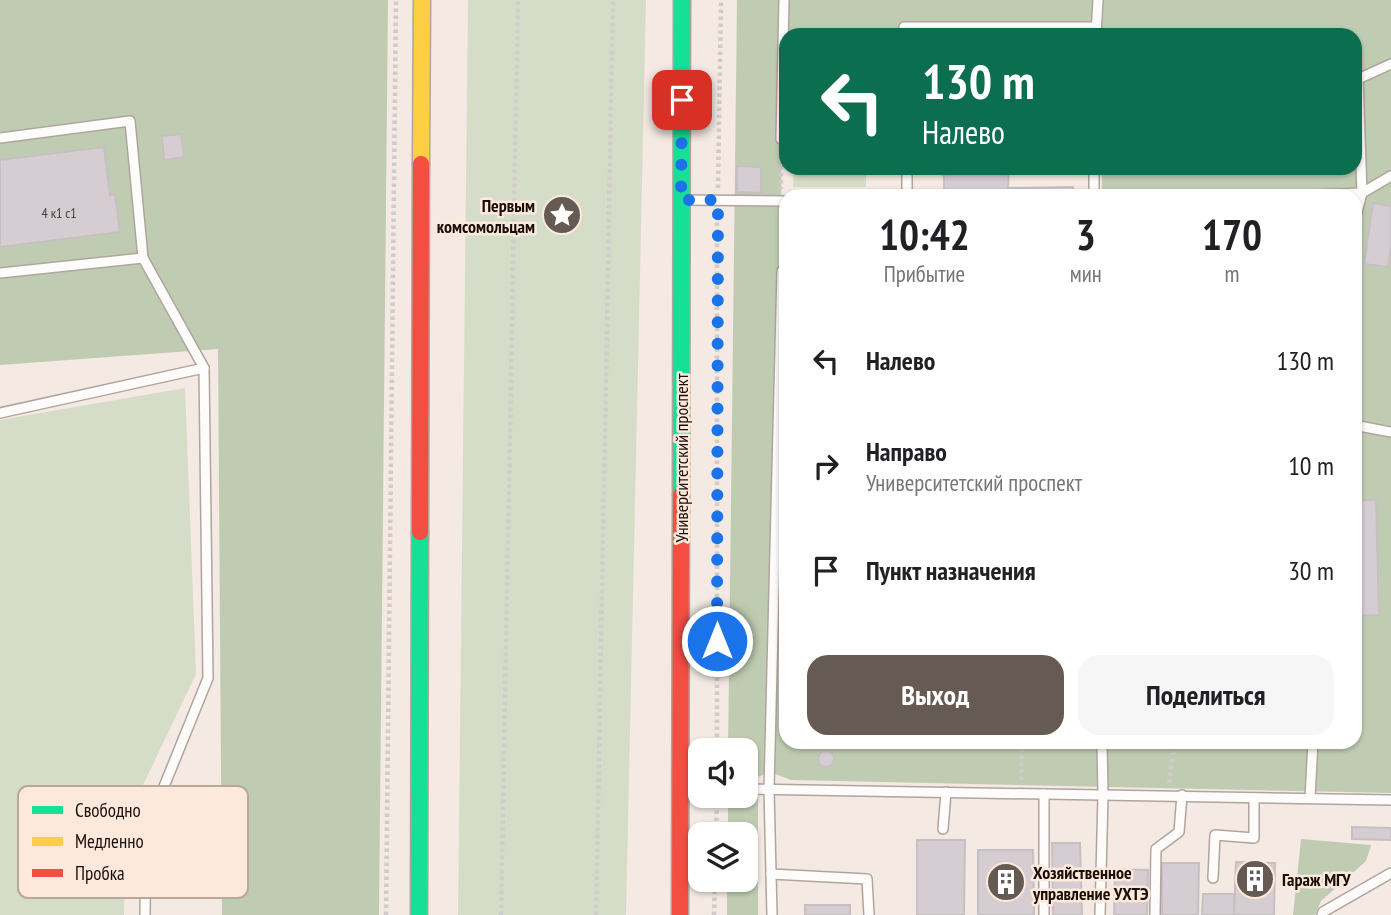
<!DOCTYPE html>
<html lang="ru">
<meta charset="utf-8">
<style>
:root{--surface:#fff;--page:#f6f6f6;--text:#202124;--muted:#757577;--accent:#655b54}
body{margin:0;font-family:"PT Sans Narrow",sans-serif;background:var(--page);color:var(--text);height:100vh;display:flex;flex-direction:column;font-size:26px;white-space:nowrap}
*{box-sizing:border-box;margin:0}
p{font-size:23px;color:var(--muted)}
.icon{flex:none;width:38px;height:38px;fill:none;stroke:currentColor;stroke-width:2;stroke-linecap:round;stroke-linejoin:round}
.map{position:relative;flex:1;overflow:hidden}
.drawer{position:absolute;left:779px;top:189px;width:583px;height:560px;display:flex;flex-direction:column;background:var(--surface);border-radius:21px;box-shadow:0 2px 5px #0004}
.drawer>*{flex:none}
.top-card{position:absolute;left:779px;top:28px;width:583px;height:147px;border-radius:21px;box-shadow:0 2px 5px #0004;background:#0b6e4f;color:#fff;overflow:hidden}
.buttons{position:absolute;left:688px;top:738px;display:grid;gap:14px}
.buttons a{display:grid;place-items:center;width:70px;height:70px;border-radius:14px;background:var(--surface);box-shadow:0 2px 5px #0004;font-size:35px}
.pin{position:absolute;display:grid;place-items:center;width:60px;height:60px;color:#fff;margin:-30px;border-radius:14px;box-shadow:0 4px 10px #0006}
.me{position:absolute;width:77px;margin:-38px;rotate:0deg;stroke-linejoin:round;filter:drop-shadow(0 0 5px #0008)}
.turn{display:flex;align-items:center;gap:24px;height:147px;padding:0 28px;font-size:32px}
.turn .icon{width:91px;height:91px;stroke-width:2.5}
.turn b{display:block;font-size:49px;line-height:60px}
.eta{display:flex;justify-content:space-evenly;align-items:center;height:119px;text-align:center}
.eta b{font-size:42px;font-weight:600;line-height:49px}
.action{display:flex;gap:14px;margin-top:auto;padding:14px 28px}
.action a{flex:1;height:80px;border-radius:21px;background:var(--accent);color:#fff;font-size:28px;font-weight:600;line-height:80px;text-align:center}
.action a+a{background:var(--page);color:var(--text)}
ul{padding:0;list-style:none}
li{display:flex;align-items:center;gap:21px;height:105px;padding:0 28px}
li div{flex:1}
li b{display:block;font-size:26px}
li em{font-style:normal}
.map>svg:first-child{display:block}
.green{fill:#d5ddc8}
.forest{fill:#c0ccb2;fill-rule:evenodd}
.building{fill:#d5cdd1;stroke:#c7c0c3;stroke-width:2}
.lines{fill:none;stroke-linecap:round;stroke-linejoin:round}
.lane-casing{stroke:#afa59e;stroke-width:12}
.fast-casing{stroke:#afa59e;stroke-width:19}
.slow-casing{stroke:#afa59e;stroke-width:19}
.jam-casing{stroke:#afa59e;stroke-width:19}
.path{stroke:#cfccca;stroke-width:4.5;stroke-dasharray:3.5 3.5;stroke-linecap:butt}
.lane{stroke:#fdfcfb;stroke-width:9}
.fast{stroke:#16e098;stroke-width:16}
.slow{stroke:#ffcf43;stroke-width:16}
.jam{stroke:#f24e42;stroke-width:16}
.route{stroke:#1a73e8;stroke-width:12;stroke-dasharray:0 21.6}
.labels{text-anchor:middle;dominant-baseline:central;stroke-width:5;stroke-linejoin:round;paint-order:stroke}
.number-label{font-size:14px;fill:#473e3a}
.poi-label{font-size:18px;font-weight:bold;fill:#180e07;stroke:#fce9db;text-anchor:start}
.street-label{font-size:18px;fill:#180e07;stroke:#fce9db}
.key{fill:#fce9db;stroke:#b8a79b;stroke-width:2}
.key-label{font-size:19px;fill:#180e07}
</style>
<div class="map">
<svg width="1391" height="915" viewBox="0 0 1391 915">
<rect width="100%" height="100%" fill="#f4eae3"/>
<g class="green">
<polygon points="468,0 646,0 626,915 458,915"/>
<polygon points="794,168 866,168 866,187 793,187"/>
<polygon points="185,388 196,674 125,823 124,915 0,915 0,420"/>
</g>
<g class="forest">
<polygon points="0,0 388,0 379,915 222,915 218,349 0,365"/>
<path d="M737 0H1391V793L791 780 770 772 753 779H746V751H728ZM904 27H1096L1101 28V35H1354V168H1102V196H1354V742H786V271L782 270 781 140 786 139V35H904Z"/>
<polygon points="746,793 758,793 758,915 727,915 727,880 746,880 746,835 728,835 728,796 746,796"/>
<polygon points="1301,839 1371,845 1366,861 1321,901 1315,915 1293,915"/>
</g>
<g class="building">
<polygon points="181,134 184,157 164,160 162,136"/>
<polygon points="104,147 110,195 115,194 120,232 0,247 0,160"/>
<polygon points="737,166 761,167 761,193 737,192"/>
<polygon points="935,168 1009,168 1008,188 1073,187 1073,196 944,196 944,176"/>
<polygon points="1373,203 1391,206 1391,248 1388,267 1364,264"/>
<polygon points="1354,500 1376,500 1379,615 1354,616"/>
<circle cx="826" cy="759" r="8"/>
<polygon points="1352,827 1391,828 1391,840 1352,839"/>
<polygon points="917,840 965,840 964,915 917,915"/>
<polygon points="1052,843 1080,843 1082,915 1053,915"/>
<polygon points="978,850 1033,850 1034,915 978,915"/>
<polygon points="1236,862 1275,863 1274,915 1234,915"/>
<polygon points="1162,863 1199,863 1198,915 1162,915"/>
<polygon points="1115,869 1148,870 1147,915 1114,915"/>
<polygon points="1203,894 1234,894 1234,915 1202,915"/>
<rect x="805" y="905" width="45" height="10"/>
</g>
<g class="lines">
<defs>
<g id="lane">
<polyline points="904,35 904,27 1096,27"/>
<polyline points="1096,35 1098,0"/>
<polyline points="0,138 130,121 143,258"/>
<polyline points="781,139 784,0"/>
<polyline points="907,168 907,196"/>
<polyline points="1094,196 1094,168"/>
<polyline points="1294,196 1362,193 1391,176"/>
<polyline points="683,200 786,201"/>
<polyline points="1354,224 1362,193 1358,79 1391,64"/>
<polyline points="0,273 143,258 204,368"/>
<polyline points="0,413 204,368 208,678 146,831 145,915"/>
<polyline points="1354,425 1391,432"/>
<polyline points="681,788 700,788"/>
<polyline points="746,789 1391,800"/>
<polyline points="1310,798 1313,742"/>
<polyline points="943,829 946,792"/>
<polyline points="771,874 867,879 869,915"/>
<polyline points="1213,878 1215,835 1254,838 1254,798"/>
<polyline points="772,915 769,789 782,271"/>
<polyline points="1044,915 1044,794"/>
<polyline points="1100,915 1103,795 1102,742"/>
<polyline points="1155,915 1156,849 1179,832 1182,795"/>
<polyline points="1322,915 1323,912 1391,873"/>
</g>
<g id="fast">
<polyline points="681,495 682,0"/>
<polyline points="419,915 420,532"/>
</g>
<polyline id="slow" points="421,164 422,0"/>
<g id="jam">
<polyline points="420,532 421,164"/>
<polyline points="680,915 681,495"/>
</g>
</defs>
<use href="#lane" class="lane-casing"/>
<use href="#fast" class="fast-casing"/>
<use href="#slow" class="slow-casing"/>
<use href="#jam" class="jam-casing"/>
<g class="path">
<polyline points="781,152 781,189"/>
<polyline points="718,188 721,0"/>
<polyline points="781,215 782,259"/>
<polyline points="717,751 717,214"/>
<polyline points="1021,780 1022,742"/>
<polyline points="1169,783 1175,742"/>
<polyline points="716,835 717,796"/>
<polyline points="386,915 396,0"/>
<polyline points="501,915 518,0"/>
<polyline points="596,915 613,0"/>
<polyline points="714,915 715,880"/>
</g>
<use href="#lane" class="lane"/>
<use href="#fast" class="fast"/>
<use href="#slow" class="slow"/>
<use href="#jam" class="jam"/>
</g>
<g class="lines">
<polyline class="route" points="682,100 681,200 718,200 717,641"/>
</g>
<defs>
<symbol id="sight-disc" viewBox="-11 -11 22 22"><circle r="9.5" fill="#655b54" stroke="#fce9db"/><path d="M0-6L1.8-2.2L6-1.7L2.9 1.2L3.7 5.4L0 3.3L-3.7 5.4L-2.9 1.2L-6-1.7L-1.8-2.2Z" fill="#fff"/></symbol>
<symbol id="building-disc" viewBox="-11 -11 22 22"><circle r="9.5" fill="#655b54" stroke="#fce9db"/><path d="M-4-6H4V6H1V3H-1V6H-4ZM-2.5-4.3h1.7v1.8h-1.7ZM.8-4.3h1.7v1.8H.8ZM-2.5-1h1.7V.8h-1.7ZM.8-1h1.7V.8H.8Z" fill="#fff"/></symbol>
</defs>
<g fill-rule="evenodd">
<use href="#sight-disc" x="540" y="193" width="44" height="44"/>
<use href="#building-disc" x="1233" y="857" width="44" height="44"/>
<use href="#building-disc" x="984" y="860" width="44" height="44"/>
</g>
<g class="labels">
<g class="number-label">
<text x="59" y="213">4 к1 с1</text>
</g>
<g class="poi-label">
<text x="535" y="205" text-anchor="end">Первым<tspan x="535" dy="21">комсомольцам</tspan></text>
<text x="1033" y="872">Хозяйственное<tspan x="1033" dy="21">управление УХТЭ</tspan></text>
<text x="1282" y="879">Гараж МГУ</text>
</g>
<g class="street-label">
<text transform="translate(681 458) rotate(-90)">Университетский проспект</text>
</g>
</g>
<rect x="18" y="786" width="230" height="112" rx="10" class="key"/>
<rect x="32" y="806" width="31" height="8" fill="#16e098"/>
<rect x="32" y="837" width="31" height="9" fill="#ffcf43"/>
<rect x="32" y="869" width="31" height="8" fill="#f24e42"/>
<g class="key-label">
<text x="75" y="817">Свободно</text>
<text x="75" y="848">Медленно</text>
<text x="75" y="880">Пробка</text>
</g>
</svg>
<div class="buttons">
<a><svg class="icon" aria-label="sound" viewBox="0 0 24 24"><path d="M4 9h4l5-4v14l-5-4H4zM17 9q2 3 0 6"/></svg></a>
<a><svg class="icon" aria-label="layers" viewBox="0 0 24 24"><path d="M12 4l9 5-9 5-9-5zM3 14l9 5 9-5"/></svg></a>
</div>
<div class="pin" style="left:682px;top:100px;background:#d93025"><svg class="icon" aria-label="arrive" viewBox="0 0 24 24"><path d="M6 21V4h12l-3 4 3 4H6"/></svg></div>
<svg class="me" style="left:717px;top:641px" viewBox="-20 -20 40 40"><circle r="17" fill="#1a73e8" stroke="#fff" stroke-width="3"/><path d="M0-11L8 9 0 5-8 9z" fill="#fff"/></svg>
<div class="top-card">
<div class="turn"><svg class="icon" aria-label="left" viewBox="0 0 24 24"><path d="M17 20v-9H6M10 6l-5 5 5 5"/></svg><div><b>130 m</b>Налево</div></div>
</div>
<section class="drawer">
<div class="eta">
<div><b>10:42</b><p>Прибытие</p></div>
<div><b>3</b><p>мин</p></div>
<div><b>170</b><p>m</p></div>
</div>
<ul>
<li><svg class="icon" aria-label="left" viewBox="0 0 24 24"><path d="M17 20v-9H6M10 6l-5 5 5 5"/></svg><div><b>Налево</b></div><em>130 m</em></li>
<li><svg class="icon" aria-label="right" viewBox="0 0 24 24"><path d="M7 20v-9h11M14 6l5 5-5 5"/></svg><div><b>Направо</b><p>Университетский проспект</p></div><em>10 m</em></li>
<li><svg class="icon" aria-label="arrive" viewBox="0 0 24 24"><path d="M6 21V4h12l-3 4 3 4H6"/></svg><div><b>Пункт назначения</b></div><em>30 m</em></li>
</ul>
<div class="action"><a>Выход</a><a>Поделиться</a></div>
</section>
</div>
